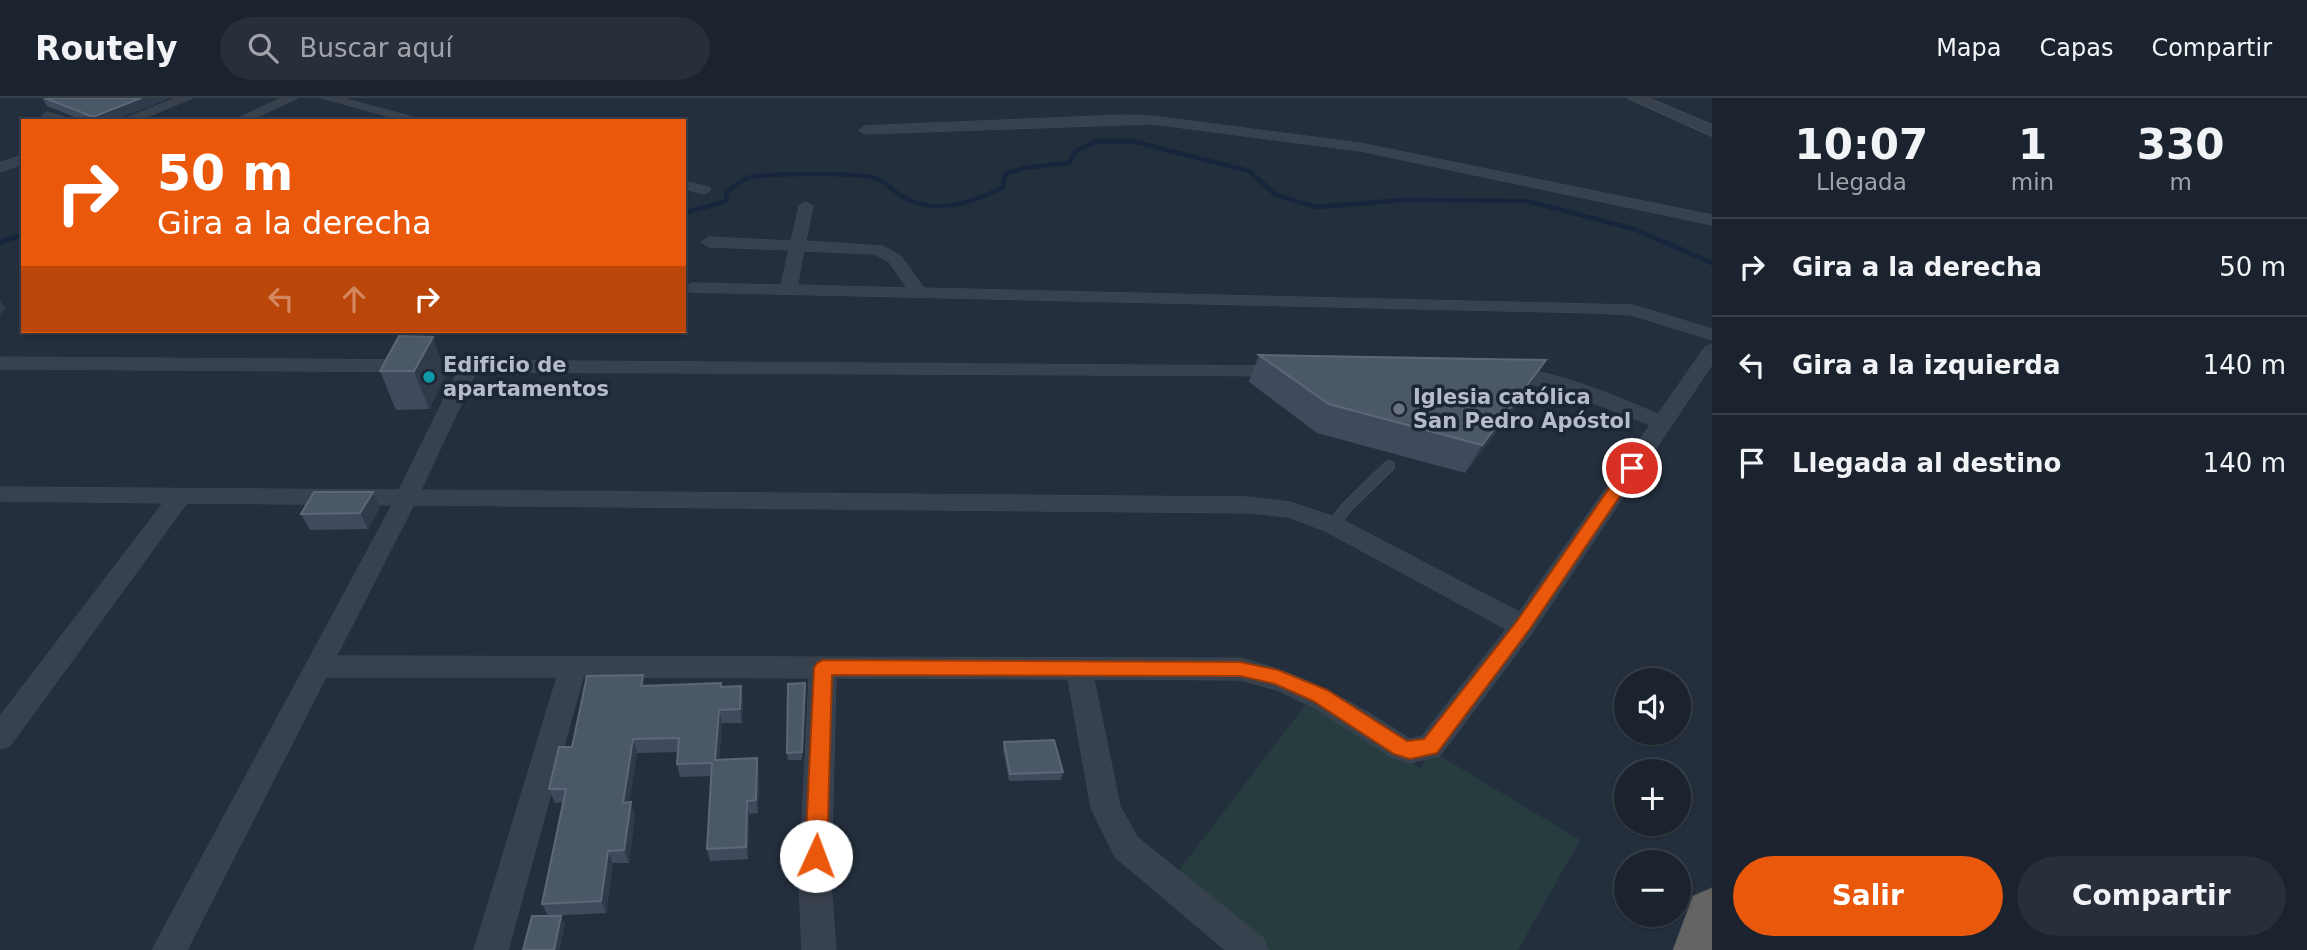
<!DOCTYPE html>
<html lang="es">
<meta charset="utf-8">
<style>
:root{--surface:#1b232e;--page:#282f3a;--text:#f1f3f6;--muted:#a0a4aa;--line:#39404a;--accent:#ea580c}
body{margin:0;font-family:"DejaVu Sans",sans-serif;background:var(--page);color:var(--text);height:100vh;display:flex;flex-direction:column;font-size:26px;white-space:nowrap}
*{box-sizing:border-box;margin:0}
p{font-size:23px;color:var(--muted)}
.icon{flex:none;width:38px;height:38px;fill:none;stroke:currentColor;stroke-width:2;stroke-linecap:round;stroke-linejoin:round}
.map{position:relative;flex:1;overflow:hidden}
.sheet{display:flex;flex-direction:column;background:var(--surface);width:595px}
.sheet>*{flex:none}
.guide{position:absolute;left:21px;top:21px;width:665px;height:214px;border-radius:0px;box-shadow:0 2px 5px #0004,0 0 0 2px var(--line);background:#ea580c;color:#fff;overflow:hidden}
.fabs{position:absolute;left:1614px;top:570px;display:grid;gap:14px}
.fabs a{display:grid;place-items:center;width:77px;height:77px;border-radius:50%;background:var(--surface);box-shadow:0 2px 5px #0004,0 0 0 2px var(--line);font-size:35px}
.pin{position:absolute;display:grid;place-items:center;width:60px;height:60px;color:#fff;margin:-30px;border:4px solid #fff;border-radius:50%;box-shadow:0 2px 7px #0007}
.me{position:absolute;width:77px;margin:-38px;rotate:2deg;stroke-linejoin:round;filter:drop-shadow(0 0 5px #0008)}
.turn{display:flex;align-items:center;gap:24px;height:147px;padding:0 21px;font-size:32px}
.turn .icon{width:91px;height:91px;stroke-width:2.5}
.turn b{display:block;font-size:49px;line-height:60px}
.lanes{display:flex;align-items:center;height:66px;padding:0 21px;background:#0003;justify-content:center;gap:35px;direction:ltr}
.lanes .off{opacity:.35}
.eta{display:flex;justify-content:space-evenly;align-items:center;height:119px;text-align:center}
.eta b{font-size:42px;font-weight:800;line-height:49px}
.button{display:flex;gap:14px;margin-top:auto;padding:14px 21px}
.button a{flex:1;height:80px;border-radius:42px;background:var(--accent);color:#fff;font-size:28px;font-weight:800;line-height:80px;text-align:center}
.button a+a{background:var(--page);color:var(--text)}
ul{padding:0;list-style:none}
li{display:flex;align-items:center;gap:21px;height:98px;padding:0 21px;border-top:2px solid var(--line)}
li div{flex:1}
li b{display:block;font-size:26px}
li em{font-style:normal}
header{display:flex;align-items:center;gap:42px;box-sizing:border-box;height:98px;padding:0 35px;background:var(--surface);border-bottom:2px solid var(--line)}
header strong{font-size:33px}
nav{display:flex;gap:38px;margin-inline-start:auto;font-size:24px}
.search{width:490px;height:63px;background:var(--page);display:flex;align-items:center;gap:18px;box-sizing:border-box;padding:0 24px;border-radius:38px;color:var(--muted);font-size:26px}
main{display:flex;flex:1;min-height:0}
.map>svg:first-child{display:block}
.green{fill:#263c3f}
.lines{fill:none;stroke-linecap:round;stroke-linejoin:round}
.stream-far1{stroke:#17263c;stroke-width:4.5}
.stream{stroke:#17263c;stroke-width:5}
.service-casing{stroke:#414a57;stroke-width:12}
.minor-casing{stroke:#414a57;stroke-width:1}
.tertiary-casing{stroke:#414a57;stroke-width:2}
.trunk-casing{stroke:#434c59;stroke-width:1}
.service{stroke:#38414e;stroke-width:10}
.minor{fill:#38414e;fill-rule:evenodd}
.tertiary{fill:#38414e;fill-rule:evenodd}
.trunk{fill:#656462;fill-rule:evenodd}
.wall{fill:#3f4b5c}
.shaded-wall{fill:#2f3b4b}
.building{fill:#4b5868;stroke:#5c6777;stroke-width:2}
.route{fill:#ea580c;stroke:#983908;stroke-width:2}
.culture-dot{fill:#0f9aa8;stroke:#1d2633;stroke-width:2.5}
.worship-dot{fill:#6b7280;stroke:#1d2633;stroke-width:2.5}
.labels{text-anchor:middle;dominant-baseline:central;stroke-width:7;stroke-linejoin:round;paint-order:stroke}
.poi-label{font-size:21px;font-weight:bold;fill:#b4bcc9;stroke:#1d2633;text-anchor:start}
</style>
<header>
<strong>Routely</strong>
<div class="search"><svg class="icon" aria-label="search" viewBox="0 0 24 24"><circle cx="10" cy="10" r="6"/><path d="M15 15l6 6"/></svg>Buscar aquí</div>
<nav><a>Mapa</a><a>Capas</a><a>Compartir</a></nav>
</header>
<main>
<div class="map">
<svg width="1712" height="852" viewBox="0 0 1712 852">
<rect width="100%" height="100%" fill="#242f3e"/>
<polygon class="green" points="1310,601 1420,670 1432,653 1580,742 1518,852 1267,852 1176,776"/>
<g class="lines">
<g class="stream-far1">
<path d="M684 115 727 103 726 95C732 90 741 82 748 80 766 75 863 74 878 81 888 86 895 95 905 100 938 117 972 105 1003 89L1005 76 1023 70 1069 65 1076 53 1097 43H1132L1249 73 1276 97 1316 109 1402 102 1527 103 1634 131 1657 141"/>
<polyline points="10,141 23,137"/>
</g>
<g class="stream">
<polyline points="1653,139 1712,165"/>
<polyline points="0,144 16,139"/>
</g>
<defs>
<polyline id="service" points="1333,427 1346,410 1389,368"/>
<g id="minor">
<polygon points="176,0 193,0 137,23 119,23"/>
<polygon points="282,0 298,0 249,23 232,23"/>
<polygon points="322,0 343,0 427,23 405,23"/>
<polygon points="48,14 67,20 69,23 44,21 42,18"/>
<polygon points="1123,17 1152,18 1360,45 1712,117 1712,127 1360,53 1152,26 865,36 859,32 865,28"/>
<polygon points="23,57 23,66 0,74 0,65"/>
<polygon points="684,83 709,89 711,92 704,96 684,91"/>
<path d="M806 104 813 108 806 143 883 148 901 158 924 190 1633 207 1712 231V242L1631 217 1593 215 686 194 684 189 692 185 781 187 789 152 709 149 701 144 709 139 791 143 799 108ZM804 153 874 156 889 164 907 190 798 187Z"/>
<path d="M1712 247V267L1532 535 1440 658 1410 665 1391 659 1315 610 1277 592 1240 582 1094 581 1120 708 1137 739 1263 840 1268 852H1225L1115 759 1091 710 1068 581 836 580 831 785 836 852H802L799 785 809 580 583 579 508 852H474L557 579H326L187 852H152L392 407 187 405 10 648 0 651V618L163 405 0 403V389L399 392 457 274 0 271V259L1283 268 1290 270 1292 274 1290 278 476 274 421 392 1248 399 1290 404 1341 421 1519 514 1650 327 1560 292 1499 280 1496 276 1499 272C1536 263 1622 301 1658 316L1705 249ZM414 407 1248 415 1288 419 1325 433 1506 531 1422 638 1410 641C1356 605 1304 576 1240 560L337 558Z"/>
</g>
<polygon id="tertiary" points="1628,0 1648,0 1712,27 1712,38"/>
<polygon id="trunk" points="1712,790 1712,852 1673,852 1693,798"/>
</defs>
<use href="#service" class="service-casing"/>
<use href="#minor" class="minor-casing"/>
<use href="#tertiary" class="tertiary-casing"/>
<use href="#trunk" class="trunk-casing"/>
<use href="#service" class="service"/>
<use href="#minor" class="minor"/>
<use href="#tertiary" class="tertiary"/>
<use href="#trunk" class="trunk"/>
</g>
<g class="wall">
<polygon points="42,0 166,0 167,1 112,23 84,23 47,8"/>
<polygon points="399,238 446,277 429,311 396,312 380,273"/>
<polygon points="1259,257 1546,262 1529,290 1465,375 1317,335 1249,284"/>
<polygon points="373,394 380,410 368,431 310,432 301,416"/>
<polygon points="643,577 645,588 722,589 743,601 742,625 722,625 719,662 757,660 759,674 758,715 749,716 748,761 710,763 707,751 712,678 680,679 677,666 678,654 637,655 629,704 635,717 629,765 613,765 606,815 549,818 565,825 559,852 523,852 548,818 542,806 563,704 555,705 549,691 572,649"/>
<polygon points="805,585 802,662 788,662 787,655"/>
<polygon points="1004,644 1063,674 1061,682 1009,683 1003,651"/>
</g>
<g class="shaded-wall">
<polygon points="141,0 166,0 167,1 112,23 95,23 93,19"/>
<polygon points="0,202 6,210 0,217"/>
<polygon points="433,239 446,277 429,311 414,273"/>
<polygon points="1546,262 1529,290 1465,375 1482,347"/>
<polygon points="373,394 380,410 368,431 360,415"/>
<polygon points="643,577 646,591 641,588"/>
<polygon points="805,585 806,593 802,662 802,654"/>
<polygon points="741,588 743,601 742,625 740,611"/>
<polygon points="719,612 722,625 718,675 715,662"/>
<polygon points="633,641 637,655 627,718 623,705"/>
<polygon points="757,660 759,674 758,715 756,702"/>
<polygon points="747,703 749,716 748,761 746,749"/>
<polygon points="631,704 635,717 629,765 624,752"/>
<polygon points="608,753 613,765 606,815 601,803"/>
<polygon points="561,818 565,825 559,852 554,852"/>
</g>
<g class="building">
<polygon points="45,0 141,0 93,19"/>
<polygon points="399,238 433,239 414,273 380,273"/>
<polygon points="1259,257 1546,262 1482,347 1329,306"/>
<polygon points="314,394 373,394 360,415 301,416"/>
<polygon points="643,577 641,588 721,585 721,589 741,588 740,611 719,612 715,662 757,660 756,702 747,703 746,749 707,751 712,665 677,666 679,640 633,641 623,705 631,704 624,752 608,753 601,803 542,806 566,691 549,691 559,649 572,649 587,578"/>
<polygon points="805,585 802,654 787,655 788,586"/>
<polygon points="1054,642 1063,674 1010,676 1004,644"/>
<polygon points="532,818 561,818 554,852 523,852"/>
</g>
<polygon class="route" points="1632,365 1639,370 1637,373 1529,532 1437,655 1410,661 1394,656 1313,603 1275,586 1240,578 832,577 827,758 824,766 816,769 808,766 805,758 814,570 817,565 823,562 1240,564 1278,572 1327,592 1407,643 1424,641 1517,523 1626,366"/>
<circle class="culture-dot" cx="429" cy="279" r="7"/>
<circle class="worship-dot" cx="1399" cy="311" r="7"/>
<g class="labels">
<g class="poi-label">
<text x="443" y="267">Edificio de<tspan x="443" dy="24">apartamentos</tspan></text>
<text x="1413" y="299">Iglesia católica<tspan x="1413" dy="24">San Pedro Apóstol</tspan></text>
</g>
</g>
</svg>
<div class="fabs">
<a><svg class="icon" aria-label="sound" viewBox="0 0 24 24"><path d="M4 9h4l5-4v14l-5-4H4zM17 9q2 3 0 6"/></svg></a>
<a>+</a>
<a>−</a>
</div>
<div class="pin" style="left:1632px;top:370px;background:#d93025"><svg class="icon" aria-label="arrive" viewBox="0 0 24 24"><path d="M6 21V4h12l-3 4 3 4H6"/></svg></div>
<svg class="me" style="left:816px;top:758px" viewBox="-20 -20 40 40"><circle r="19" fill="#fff"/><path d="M0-13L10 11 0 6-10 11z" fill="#ea580c"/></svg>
<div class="guide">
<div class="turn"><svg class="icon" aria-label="right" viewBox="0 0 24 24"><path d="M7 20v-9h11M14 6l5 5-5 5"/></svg><div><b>50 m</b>Gira a la derecha</div></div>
<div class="lanes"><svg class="icon off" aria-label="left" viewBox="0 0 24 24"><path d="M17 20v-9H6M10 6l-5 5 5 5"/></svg><svg class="icon off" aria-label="ahead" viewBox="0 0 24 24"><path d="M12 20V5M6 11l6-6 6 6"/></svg><svg class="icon" aria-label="right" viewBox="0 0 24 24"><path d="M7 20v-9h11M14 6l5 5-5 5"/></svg></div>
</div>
</div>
<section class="sheet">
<div class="eta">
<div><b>10:07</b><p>Llegada</p></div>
<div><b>1</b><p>min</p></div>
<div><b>330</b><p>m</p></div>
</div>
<ul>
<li><svg class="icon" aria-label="right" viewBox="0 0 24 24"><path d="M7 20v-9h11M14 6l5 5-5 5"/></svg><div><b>Gira a la derecha</b></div><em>50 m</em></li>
<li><svg class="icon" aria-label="left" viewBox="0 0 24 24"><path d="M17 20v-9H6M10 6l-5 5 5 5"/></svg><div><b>Gira a la izquierda</b></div><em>140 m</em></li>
<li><svg class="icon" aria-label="arrive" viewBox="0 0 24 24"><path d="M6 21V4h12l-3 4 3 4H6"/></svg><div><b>Llegada al destino</b></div><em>140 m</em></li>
</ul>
<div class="button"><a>Salir</a><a>Compartir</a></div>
</section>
</main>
